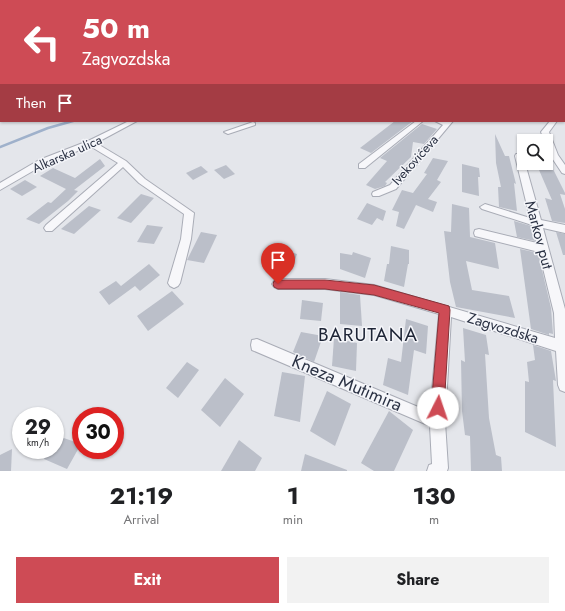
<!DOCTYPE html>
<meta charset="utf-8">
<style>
:root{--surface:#fff;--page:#f2f2f2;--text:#202124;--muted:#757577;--accent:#ce4b55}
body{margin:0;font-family:Jost,sans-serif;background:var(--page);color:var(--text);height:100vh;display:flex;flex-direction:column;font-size:15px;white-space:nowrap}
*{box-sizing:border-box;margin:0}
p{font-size:13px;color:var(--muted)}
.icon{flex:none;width:22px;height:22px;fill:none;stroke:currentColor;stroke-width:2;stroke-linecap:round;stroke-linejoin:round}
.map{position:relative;height:471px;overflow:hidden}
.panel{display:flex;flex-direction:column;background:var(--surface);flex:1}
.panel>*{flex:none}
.banner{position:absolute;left:0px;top:0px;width:565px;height:122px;box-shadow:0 1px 3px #0004;background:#ce4b55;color:#fff;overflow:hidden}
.tools{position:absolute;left:517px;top:134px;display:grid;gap:8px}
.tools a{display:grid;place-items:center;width:36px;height:36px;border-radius:0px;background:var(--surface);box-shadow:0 1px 3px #0004;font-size:20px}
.speed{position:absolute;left:12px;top:407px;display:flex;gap:8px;font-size:20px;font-weight:700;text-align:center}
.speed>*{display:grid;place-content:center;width:52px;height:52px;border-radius:50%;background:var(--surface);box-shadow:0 1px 3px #0004;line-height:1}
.speed small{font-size:10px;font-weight:400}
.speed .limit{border:6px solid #d22;background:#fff;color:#111}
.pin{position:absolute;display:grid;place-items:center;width:34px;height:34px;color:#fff;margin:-41px -17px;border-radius:50% 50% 50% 0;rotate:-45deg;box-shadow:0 0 4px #0007}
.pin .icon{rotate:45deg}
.me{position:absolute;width:44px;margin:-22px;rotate:4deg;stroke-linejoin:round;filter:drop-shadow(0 0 3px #0008)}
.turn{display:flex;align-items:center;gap:14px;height:84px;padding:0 16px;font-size:18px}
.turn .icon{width:52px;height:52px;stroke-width:2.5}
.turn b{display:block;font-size:28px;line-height:34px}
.then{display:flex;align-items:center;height:38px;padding:0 16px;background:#0003;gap:8px;font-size:15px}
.eta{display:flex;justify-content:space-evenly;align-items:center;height:68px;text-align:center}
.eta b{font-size:24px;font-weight:700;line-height:28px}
.primary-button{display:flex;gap:8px;margin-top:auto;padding:8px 16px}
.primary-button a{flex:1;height:46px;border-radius:0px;background:var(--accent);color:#fff;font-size:16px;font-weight:700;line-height:46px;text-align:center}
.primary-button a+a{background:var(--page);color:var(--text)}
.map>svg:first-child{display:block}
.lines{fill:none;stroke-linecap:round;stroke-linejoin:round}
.stream{stroke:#9fb1cb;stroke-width:2.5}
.building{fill:#bbbfc9}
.street-casing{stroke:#a9acb6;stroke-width:2}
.highway-casing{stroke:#8b92a2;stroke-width:1}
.street{fill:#f7f7fa;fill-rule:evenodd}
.highway{fill:#fff;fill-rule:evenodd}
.route{fill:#ce4b55;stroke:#863137}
.labels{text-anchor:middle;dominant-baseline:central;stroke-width:3;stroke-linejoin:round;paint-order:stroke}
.far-street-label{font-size:13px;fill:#2b3244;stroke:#f4f5f9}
.street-label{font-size:15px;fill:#2b3244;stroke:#f4f5f9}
.near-street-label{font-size:18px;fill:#2b3244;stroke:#f4f5f9}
.near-neighbourhood-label{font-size:19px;letter-spacing:1px;fill:#1d2435;stroke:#f4f5f9}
</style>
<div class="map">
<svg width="565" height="471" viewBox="0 0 565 471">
<rect width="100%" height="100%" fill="#e4e6eb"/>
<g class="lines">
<polyline class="stream" points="0,147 48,128 73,121"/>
</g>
<g class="building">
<polygon points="395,121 413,121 371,153 360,148"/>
<polygon points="422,124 437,129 424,144 413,142 411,157 385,182 387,183 385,186 375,189 366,185 387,161 380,158"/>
<polygon points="495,134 505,156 509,156 516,184 514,183 517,211 499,207 498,187 501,187 496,163"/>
<polygon points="433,158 448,161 437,180 441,182 428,199 437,202 433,212 416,205 404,229 396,226 399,212 392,210 402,190 413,193 427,174 424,173"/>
<polygon points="100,159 105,166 74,190 78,191 68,201 39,224 26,219 48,202 51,203 66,189 40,176 53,168 75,178"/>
<polygon points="536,163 550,163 565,193 565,195 560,194 565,209 565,223 552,221 545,198 552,200"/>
<polygon points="462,164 479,168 480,177 478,177 479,196 462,192"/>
<polygon points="226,165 235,174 224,179 214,170"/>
<polygon points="201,166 208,172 193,180 186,173"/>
<polygon points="25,180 37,187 22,196 10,189"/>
<polygon points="141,194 154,198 131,223 117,218"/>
<polygon points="367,203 386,211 383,221 377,218 372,225 357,219"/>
<polygon points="452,204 469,208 470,237 495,243 499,269 466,261 472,290 509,296 515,318 456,307 450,282 444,231 451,232"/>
<polygon points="89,206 101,210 74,234 61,229"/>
<polygon points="514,221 531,226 535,241 517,237"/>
<polygon points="147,225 163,227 154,244 137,242"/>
<polygon points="201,232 217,235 204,263 187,260"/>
<polygon points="556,232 565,234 565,255 563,255"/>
<polygon points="391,246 409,250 409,264 408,264 404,287 384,281 387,264 389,264"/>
<polygon points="280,249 297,254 292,269 274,264"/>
<polygon points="520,249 538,253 551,308 553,334 549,333 549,335 531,329"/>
<polygon points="353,252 371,258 365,278 340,269 340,253 352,255"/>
<polygon points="149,264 160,275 140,291 135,286 109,305 99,292 116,281 121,286"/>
<polygon points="172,291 184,304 148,331 137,316"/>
<polygon points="340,292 360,295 362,326 340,324"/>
<polygon points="302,300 323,303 321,321 300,319"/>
<polygon points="406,319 428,326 426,354 414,350 408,395 383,385 388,358 401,362"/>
<polygon points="463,328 486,335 489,355 485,354 489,418 496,455 501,457 502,471 471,471 470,436 465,435 462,411 461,360 465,362"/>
<polygon points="301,332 323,336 314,362 293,352"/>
<polygon points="334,338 357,343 356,371 332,366"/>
<polygon points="533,345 551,351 556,381 553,380 556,447 525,432 525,381 529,382 527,362 535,360"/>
<polygon points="187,362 199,370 178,398 166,388"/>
<polygon points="282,372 305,376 300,422 274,416"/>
<polygon points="225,378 244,394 220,427 201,410"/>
<polygon points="327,391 351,404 335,446 310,431"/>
<polygon points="389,411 413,430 394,471 374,471 361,463"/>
<polygon points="58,436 81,444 67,469 44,459 50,450 55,450 55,441"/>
<polygon points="239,440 262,458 255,471 221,471"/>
<polygon points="12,449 11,471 0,471 0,455"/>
<polygon points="305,454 347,470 347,471 301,471"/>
</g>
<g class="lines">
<defs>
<g id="street">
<polygon points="129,121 137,121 96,143 126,161 145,179 194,213 191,239 180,283 178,286 174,288 170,286 168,283 181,239 184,214 139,183 123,167 52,231 46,231 44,228 46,225 118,163 90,146 45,164 0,190 0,183 39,160 88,141"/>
<polygon points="416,121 423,121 365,168 359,168 359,164"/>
<polygon points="435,121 453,121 396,189 379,196 373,196 372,194 373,192 390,185 443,125"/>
<polygon points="550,121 557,121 549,132 558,155 565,165 565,174 562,173 550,155 541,132"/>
<polygon points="253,122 255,123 255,125 228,134 224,132"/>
<polygon points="516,154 522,154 523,156 541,220 565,225 565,233 543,228 565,309 565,392 560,390 558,385 556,351 451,317 445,422 448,468 447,471 427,471 429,465 432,464 430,426 252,350 251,345 252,340 257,339 430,412 439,314 374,295 325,289 278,289 274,287 272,284 274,281 278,279 325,279 374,285 555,338 554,313 539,252 475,236 474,233 475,230 479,229 537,243 532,225 482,209 480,207 485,204 530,218 515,156"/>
</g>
<rect id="highway" x="564" y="60" width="1" height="7"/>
</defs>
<use href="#street" class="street-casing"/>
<use href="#highway" class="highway-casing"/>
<use href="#street" class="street"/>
<use href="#highway" class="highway"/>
</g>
<linearGradient id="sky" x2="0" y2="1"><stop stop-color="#8bb3dc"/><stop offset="0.46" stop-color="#f3f4f6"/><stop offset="1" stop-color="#f3f4f6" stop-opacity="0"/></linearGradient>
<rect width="565" height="123" fill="url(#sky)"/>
<polygon class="route" points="278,280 325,280 374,285 449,306 450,310 444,408 442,413 438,415 433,413 431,408 439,313 374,295 325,289 278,289 274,287 273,284 274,281"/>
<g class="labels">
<g class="far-street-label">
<text transform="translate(67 154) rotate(-24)">Alkarska ulica</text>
<text transform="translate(415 160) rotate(-48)">Ivekovićeva</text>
</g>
<g class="street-label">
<text transform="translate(539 235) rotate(75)">Markov put</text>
<text transform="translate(503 328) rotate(17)">Zagvozdska</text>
</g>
<g class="near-street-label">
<text transform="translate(347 383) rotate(23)">Kneza Mutimira</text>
</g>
<g class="near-neighbourhood-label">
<text x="368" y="334">BARUTANA</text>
</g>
</g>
</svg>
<div class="tools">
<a><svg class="icon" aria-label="search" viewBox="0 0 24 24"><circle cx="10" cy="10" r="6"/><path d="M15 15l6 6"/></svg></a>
</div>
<div class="speed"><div>29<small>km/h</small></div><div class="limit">30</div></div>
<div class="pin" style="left:278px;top:284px;background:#d93025"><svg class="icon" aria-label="arrive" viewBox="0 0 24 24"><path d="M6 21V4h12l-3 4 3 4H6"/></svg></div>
<svg class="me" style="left:438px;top:408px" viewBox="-20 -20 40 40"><circle r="19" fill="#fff"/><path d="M0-13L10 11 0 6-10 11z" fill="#ce4b55"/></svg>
<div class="banner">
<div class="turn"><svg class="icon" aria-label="left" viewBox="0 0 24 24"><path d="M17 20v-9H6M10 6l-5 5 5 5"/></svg><div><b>50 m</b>Zagvozdska</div></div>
<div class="then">Then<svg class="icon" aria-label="arrive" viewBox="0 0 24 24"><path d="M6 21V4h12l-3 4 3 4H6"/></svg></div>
</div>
</div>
<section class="panel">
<div class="eta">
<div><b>21:19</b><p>Arrival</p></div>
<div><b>1</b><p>min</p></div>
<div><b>130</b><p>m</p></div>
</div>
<div class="primary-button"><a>Exit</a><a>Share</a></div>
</section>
